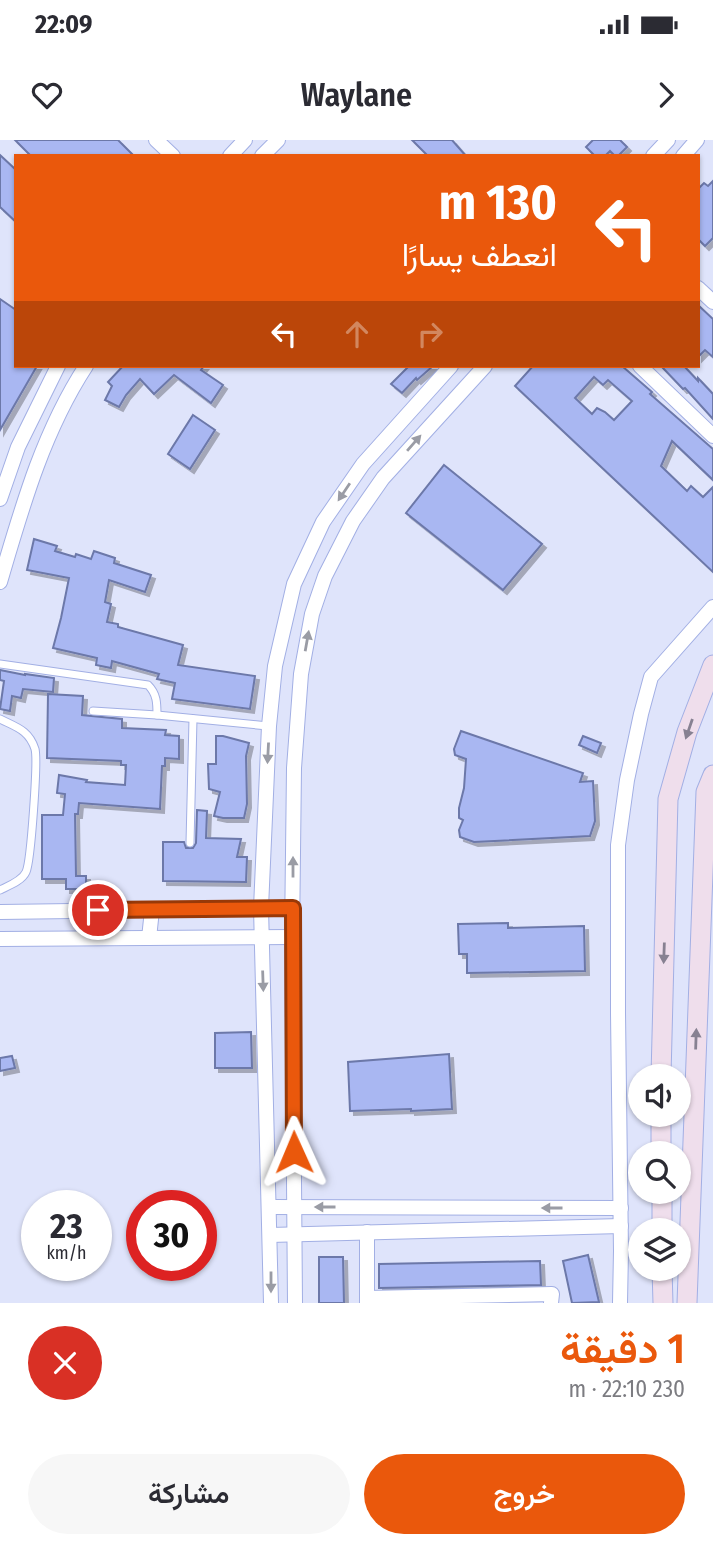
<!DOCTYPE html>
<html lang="ar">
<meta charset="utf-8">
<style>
:root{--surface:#fff;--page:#f7f7f7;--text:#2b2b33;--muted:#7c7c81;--accent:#ea580c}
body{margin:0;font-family:"Fira Sans Condensed",Vazirmatn,sans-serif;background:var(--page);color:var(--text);direction:rtl;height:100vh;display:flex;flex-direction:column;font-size:26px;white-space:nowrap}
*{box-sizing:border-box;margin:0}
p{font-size:23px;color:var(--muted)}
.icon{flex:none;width:38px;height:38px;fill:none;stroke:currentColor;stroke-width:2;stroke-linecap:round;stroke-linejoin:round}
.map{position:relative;height:1163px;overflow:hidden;direction:ltr}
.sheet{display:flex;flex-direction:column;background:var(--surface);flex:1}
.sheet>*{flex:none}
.banner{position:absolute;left:14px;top:14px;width:686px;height:214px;border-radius:0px;box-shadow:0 2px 5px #0004;direction:rtl;background:#ea580c;color:#fff;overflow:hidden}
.tools{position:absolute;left:628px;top:924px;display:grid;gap:14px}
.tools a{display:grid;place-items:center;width:63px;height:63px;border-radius:50%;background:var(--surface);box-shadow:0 2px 5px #0004;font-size:35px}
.speed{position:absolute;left:21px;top:1050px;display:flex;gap:14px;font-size:35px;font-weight:700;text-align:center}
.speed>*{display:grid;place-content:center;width:91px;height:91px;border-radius:50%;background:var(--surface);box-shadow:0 2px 5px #0004;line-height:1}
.speed small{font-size:18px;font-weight:400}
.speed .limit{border:10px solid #d22;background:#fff;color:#111}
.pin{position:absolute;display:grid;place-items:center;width:60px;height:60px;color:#fff;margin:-30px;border:4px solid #fff;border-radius:50%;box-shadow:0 2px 7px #0007}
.me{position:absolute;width:77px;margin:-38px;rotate:359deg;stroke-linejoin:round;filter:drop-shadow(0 0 5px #0008)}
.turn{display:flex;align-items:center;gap:24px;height:147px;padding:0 28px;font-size:32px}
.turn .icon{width:91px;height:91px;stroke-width:2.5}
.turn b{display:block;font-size:49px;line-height:60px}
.lanes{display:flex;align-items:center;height:66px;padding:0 28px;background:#0003;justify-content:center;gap:35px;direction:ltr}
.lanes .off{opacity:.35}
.round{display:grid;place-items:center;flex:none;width:74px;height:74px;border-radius:37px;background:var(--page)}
.headline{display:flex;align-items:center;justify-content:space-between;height:119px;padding:0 28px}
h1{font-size:42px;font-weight:600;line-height:52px;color:var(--accent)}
.action{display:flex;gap:14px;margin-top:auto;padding:14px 28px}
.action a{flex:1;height:80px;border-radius:42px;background:var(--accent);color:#fff;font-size:28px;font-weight:600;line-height:80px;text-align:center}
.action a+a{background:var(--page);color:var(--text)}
.status{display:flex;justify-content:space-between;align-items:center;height:49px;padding:0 35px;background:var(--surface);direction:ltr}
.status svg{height:19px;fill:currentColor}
header{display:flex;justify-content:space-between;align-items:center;height:91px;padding:0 28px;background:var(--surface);font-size:32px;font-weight:600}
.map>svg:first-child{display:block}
.building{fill:#a9b7f2;stroke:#6c78a9;stroke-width:2;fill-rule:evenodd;filter:url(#shadow)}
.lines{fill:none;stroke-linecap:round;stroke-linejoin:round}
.lane-casing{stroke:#a2afe4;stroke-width:9}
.street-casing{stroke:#a2afe4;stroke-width:16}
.secondary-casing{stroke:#a2afe4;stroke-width:21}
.lane{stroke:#fff;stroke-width:7}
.street{stroke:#fff;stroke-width:14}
.secondary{stroke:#efdeec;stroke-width:19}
.oneway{fill:#9a9ca5}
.oneway2{fill:#878192}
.route-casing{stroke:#983908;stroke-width:18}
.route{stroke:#ea580c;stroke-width:12}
</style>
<div class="status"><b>22:09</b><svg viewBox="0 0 49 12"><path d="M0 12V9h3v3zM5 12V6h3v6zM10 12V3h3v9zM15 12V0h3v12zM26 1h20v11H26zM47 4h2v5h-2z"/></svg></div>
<header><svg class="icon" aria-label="forward" viewBox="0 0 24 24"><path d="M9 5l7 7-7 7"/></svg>Waylane<svg class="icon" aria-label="heart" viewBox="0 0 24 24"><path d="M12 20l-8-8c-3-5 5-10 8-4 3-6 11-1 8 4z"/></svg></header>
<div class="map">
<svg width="713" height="1163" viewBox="0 0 713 1163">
<defs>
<filter id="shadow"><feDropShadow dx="4" dy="4" stdDeviation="0" flood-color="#0004"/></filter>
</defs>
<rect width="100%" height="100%" fill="#dfe4fb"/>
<g class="building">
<polygon points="15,0 118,0 134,16 31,16"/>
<polygon points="412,0 452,0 466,16 428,16"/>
<polygon points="593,0 620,0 627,7 618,16 615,16 610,11 605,16 595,16 586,7"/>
<polygon points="0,15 16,30 16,82 0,67"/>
<polygon points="713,41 713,98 705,106 698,99 698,49 704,43 708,46"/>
<polygon points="0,159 16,170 16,226 37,226 0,290"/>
<polygon points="698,165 713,179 713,217 705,210 698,217"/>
<polygon points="123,226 204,226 201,230 223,245 211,263 174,235 154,254 140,239 126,255 119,267 105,260 112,246 108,242"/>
<polygon points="409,226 433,226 417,240 416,238 402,253 391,244"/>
<path d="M533 226H622L652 252 650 254 713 309V340L672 301 661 326 687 351 691 346 703 357 713 347V432L515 246ZM594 237 603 245 608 240 632 261 614 280 605 272 597 268 592 274 575 258Z"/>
<polygon points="661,226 684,226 698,241 698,238 713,254 713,279 685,248 683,249"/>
<polygon points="193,275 215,290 190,329 168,314"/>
<polygon points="444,325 542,404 503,450 406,373"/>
<polygon points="34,399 57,406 55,411 75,417 76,414 91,419 94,411 115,418 114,423 151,435 145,452 109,440 105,462 111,464 107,482 118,484 118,487 183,505 178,525 255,536 250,569 172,559 175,543 157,539 159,534 112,521 111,528 96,525 97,518 53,508 61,478 69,438 27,430"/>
<polygon points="0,530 25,535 25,534 54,538 53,552 23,549 21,558 12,556 10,571 0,569 4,541 0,540"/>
<polygon points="48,554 83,556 82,575 122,579 122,588 166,590 165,595 179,596 179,619 165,618 165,626 162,626 160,669 79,663 78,674 75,674 76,736 86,736 86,749 66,749 66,739 42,739 42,675 63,675 65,654 57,653 59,635 87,640 86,642 125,645 126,625 121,625 121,621 47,618"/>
<polygon points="461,591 583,633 580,642 593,641 595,681 590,696 474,702 460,697 459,690 463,680 459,678 459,668 464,648 466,619 455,615 454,609"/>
<polygon points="216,596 223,596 249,603 246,616 247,664 244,678 223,678 214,676 220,652 209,649 208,624 216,624"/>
<polygon points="583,596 601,603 597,613 579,605"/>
<polygon points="197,670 207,671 206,698 241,699 237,717 247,717 246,742 163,741 163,702 184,702 186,708 193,708 196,703"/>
<polygon points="508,783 508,788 584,786 585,831 467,833 467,814 459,814 458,784"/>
<polygon points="251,892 252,928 215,928 215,893"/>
<polygon points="449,914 452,969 411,971 411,969 350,971 348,922"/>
<polygon points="12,916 15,928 0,931 0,918"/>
<polygon points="588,1115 599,1162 572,1163 563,1121"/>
<polygon points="319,1117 343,1117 344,1163 319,1163"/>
<polygon points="540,1121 541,1145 379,1148 379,1124"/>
</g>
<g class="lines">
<defs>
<g id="lane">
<path d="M0 524 148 545C157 554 157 563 157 575"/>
<polyline points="93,571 157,575 268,586"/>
<path d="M0 579C16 587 29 590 35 609 38 620 31 721 26 732 22 741 8 746 0 750"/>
<polyline points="190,703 193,579"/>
</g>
<g id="street">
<polyline points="156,0 173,16"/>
<polyline points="230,16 245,0"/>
<polyline points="262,16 278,0"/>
<polyline points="653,16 668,0"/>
<polyline points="683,16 697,0"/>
<polyline points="698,148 713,162"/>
<polyline points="640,226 713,296"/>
<polyline points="0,359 18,307 58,226"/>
<path d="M0 442C22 367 43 292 86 226"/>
<polyline points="0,772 293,768"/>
<polyline points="149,798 152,770"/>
<polyline points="0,799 292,797"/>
<polyline points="270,1067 621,1068"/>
<polyline points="367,1092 367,1158"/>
<polyline points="270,1095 621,1086"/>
<polyline points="271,1163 261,768 269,586 275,526 294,444 323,382 363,324 451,226"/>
<polyline points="295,1163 292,797 294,628 301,534 312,474 325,436 353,381 383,338 485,226"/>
<polyline points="367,1163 367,1158 552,1154 551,1163"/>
<polyline points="620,1163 621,1111 618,873 618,705 627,640 641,574 651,537 713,467"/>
</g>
<g id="secondary">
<polyline points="661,936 668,659 687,592 713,525"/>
<polyline points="661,975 661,1013"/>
<polyline points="662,1052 662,1090"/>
<polyline points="662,1129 663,1163"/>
<polyline points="687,1163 706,652 713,635"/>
</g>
</defs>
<use href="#lane" class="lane-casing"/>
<use href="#street" class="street-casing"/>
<use href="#secondary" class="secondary-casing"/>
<use href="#lane" class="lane"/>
<use href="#street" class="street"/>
<use href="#secondary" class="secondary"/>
</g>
<defs><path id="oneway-solid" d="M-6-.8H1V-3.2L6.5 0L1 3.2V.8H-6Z" transform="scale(1.75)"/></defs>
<g class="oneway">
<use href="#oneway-solid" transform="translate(414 303) rotate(-49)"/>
<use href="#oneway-solid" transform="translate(344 352) rotate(124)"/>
<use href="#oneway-solid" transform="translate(307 501) rotate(-80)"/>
<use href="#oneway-solid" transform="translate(268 613) rotate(93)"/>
<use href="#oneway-solid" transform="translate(293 727) rotate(-90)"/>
<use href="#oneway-solid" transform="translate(263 841) rotate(88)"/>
<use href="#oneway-solid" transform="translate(325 1067) rotate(-180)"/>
<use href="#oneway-solid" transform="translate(552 1068) rotate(-180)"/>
<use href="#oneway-solid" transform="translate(271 1142) rotate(90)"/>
</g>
<g class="oneway2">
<use href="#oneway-solid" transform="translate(689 589) rotate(109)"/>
<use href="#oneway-solid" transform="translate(664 813) rotate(92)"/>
<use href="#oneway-solid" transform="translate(696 899) rotate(-88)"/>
</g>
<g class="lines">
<defs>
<polyline id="route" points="98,770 293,768 294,1012"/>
</defs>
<use href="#route" class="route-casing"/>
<use href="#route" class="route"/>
</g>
</svg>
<div class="tools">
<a><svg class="icon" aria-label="sound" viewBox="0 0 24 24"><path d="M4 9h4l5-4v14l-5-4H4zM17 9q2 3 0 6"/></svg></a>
<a><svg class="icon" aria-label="search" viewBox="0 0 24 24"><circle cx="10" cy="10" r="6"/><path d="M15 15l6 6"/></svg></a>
<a><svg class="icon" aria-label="layers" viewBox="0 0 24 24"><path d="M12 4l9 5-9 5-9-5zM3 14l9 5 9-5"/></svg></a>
</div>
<div class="speed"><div>23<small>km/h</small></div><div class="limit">30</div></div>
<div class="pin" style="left:98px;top:770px;background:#d93025"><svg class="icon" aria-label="arrive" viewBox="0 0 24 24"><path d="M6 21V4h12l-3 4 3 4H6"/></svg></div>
<svg class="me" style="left:294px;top:1012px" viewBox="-20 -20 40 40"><path d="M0-17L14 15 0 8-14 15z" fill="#ea580c" stroke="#fff" stroke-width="4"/></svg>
<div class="banner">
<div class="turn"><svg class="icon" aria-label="left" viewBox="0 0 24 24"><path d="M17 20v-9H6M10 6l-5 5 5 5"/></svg><div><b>130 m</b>انعطف يسارًا</div></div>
<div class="lanes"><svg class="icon" aria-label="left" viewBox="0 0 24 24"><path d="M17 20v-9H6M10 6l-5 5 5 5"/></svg><svg class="icon off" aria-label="ahead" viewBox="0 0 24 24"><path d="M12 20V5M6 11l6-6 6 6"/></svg><svg class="icon off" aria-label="right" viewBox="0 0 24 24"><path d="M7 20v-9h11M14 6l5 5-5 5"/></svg></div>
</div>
</div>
<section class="sheet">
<div class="headline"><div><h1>1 دقيقة</h1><p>230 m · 22:10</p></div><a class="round" style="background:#d93025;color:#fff"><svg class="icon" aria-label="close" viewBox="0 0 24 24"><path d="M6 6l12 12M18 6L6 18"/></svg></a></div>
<div class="action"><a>خروج</a><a>مشاركة</a></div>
</section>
